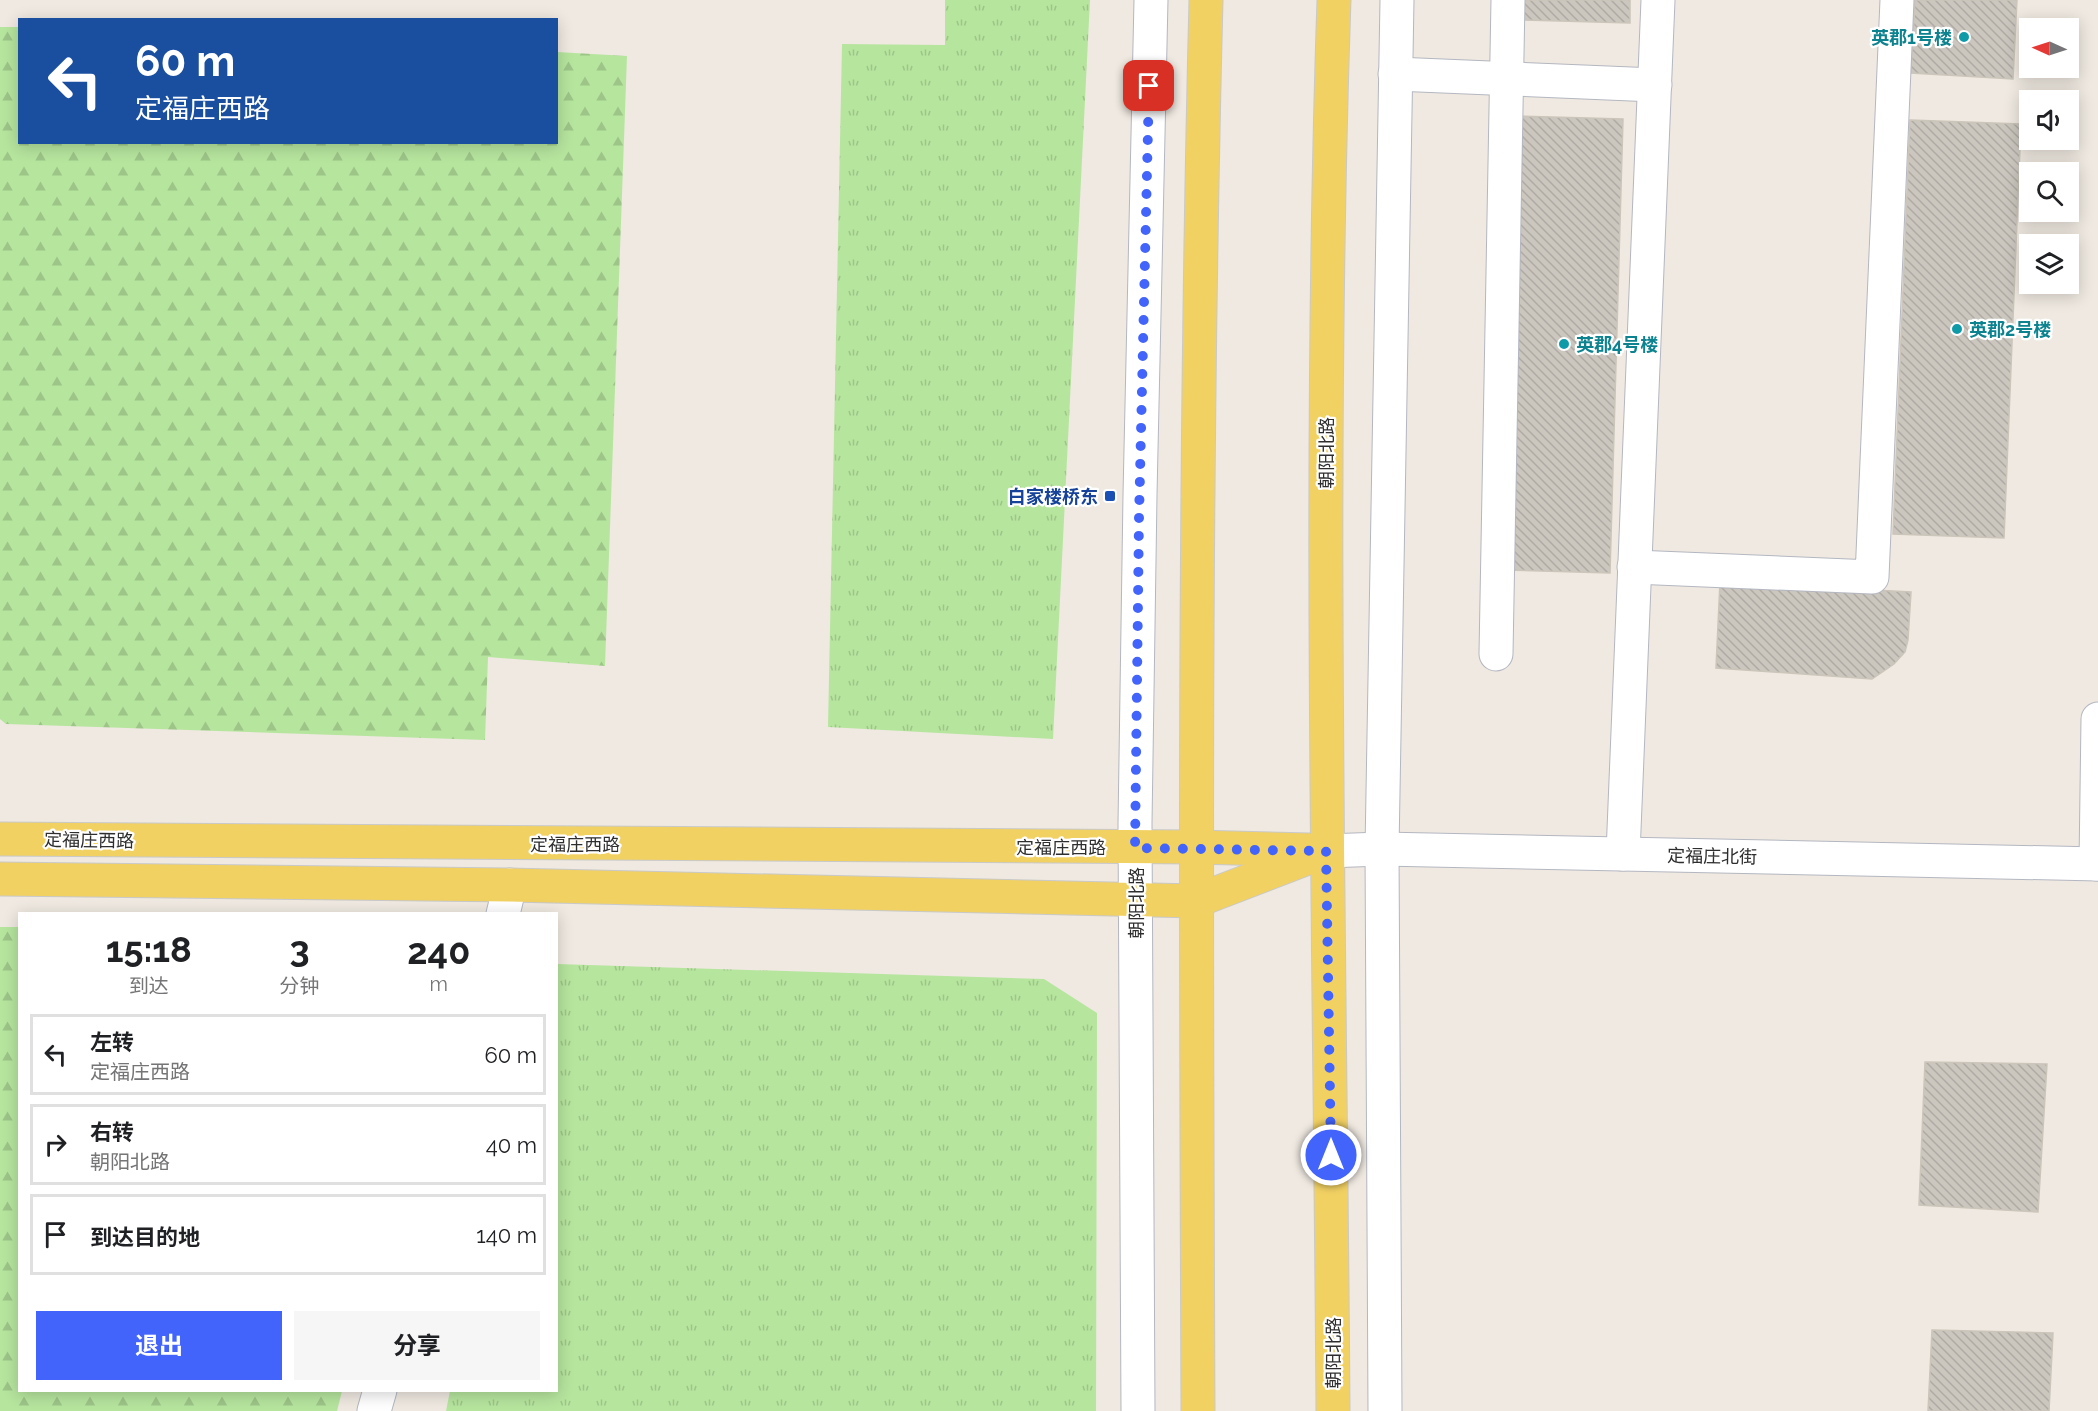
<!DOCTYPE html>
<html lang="zh">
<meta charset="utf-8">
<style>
:root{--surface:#fff;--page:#f6f6f6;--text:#202124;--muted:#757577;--line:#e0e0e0;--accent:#4264fb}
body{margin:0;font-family:Raleway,"Noto Sans SC",sans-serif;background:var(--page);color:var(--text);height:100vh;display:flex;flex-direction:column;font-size:22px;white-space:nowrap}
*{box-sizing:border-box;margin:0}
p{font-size:20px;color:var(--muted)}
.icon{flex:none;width:33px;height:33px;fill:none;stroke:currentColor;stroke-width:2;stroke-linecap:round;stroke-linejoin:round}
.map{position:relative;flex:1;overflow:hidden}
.sheet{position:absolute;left:18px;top:912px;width:540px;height:480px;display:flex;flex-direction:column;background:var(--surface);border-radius:0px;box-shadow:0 3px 15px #0003}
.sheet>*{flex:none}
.guide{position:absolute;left:18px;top:18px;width:540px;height:126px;border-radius:0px;box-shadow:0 3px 15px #0003;background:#1a4fa0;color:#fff;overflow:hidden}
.needle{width:39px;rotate:273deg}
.fabs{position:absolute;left:2019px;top:18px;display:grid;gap:12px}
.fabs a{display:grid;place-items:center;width:60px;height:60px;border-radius:0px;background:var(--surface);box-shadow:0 3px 15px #0003;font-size:30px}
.pin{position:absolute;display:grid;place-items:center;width:51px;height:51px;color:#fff;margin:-26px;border-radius:12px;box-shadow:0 3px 9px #0006}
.me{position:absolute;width:66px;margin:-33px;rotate:0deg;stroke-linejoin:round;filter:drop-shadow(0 0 4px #0008)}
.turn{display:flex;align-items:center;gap:21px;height:126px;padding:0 18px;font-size:27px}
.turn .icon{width:78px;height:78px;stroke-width:2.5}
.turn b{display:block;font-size:42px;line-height:51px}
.eta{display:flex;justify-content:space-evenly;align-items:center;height:102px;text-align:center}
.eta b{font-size:36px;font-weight:700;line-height:42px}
.button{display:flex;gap:12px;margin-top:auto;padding:12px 18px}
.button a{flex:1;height:69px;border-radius:0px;background:var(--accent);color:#fff;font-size:24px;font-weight:700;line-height:69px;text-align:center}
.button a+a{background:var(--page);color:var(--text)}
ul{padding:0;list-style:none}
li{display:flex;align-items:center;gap:18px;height:81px;margin:0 12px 9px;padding:0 6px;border:3px solid var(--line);border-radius:0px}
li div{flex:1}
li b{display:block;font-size:22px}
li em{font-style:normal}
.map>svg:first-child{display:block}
.grass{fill:url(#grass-tufts)}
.forest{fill:url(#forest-firs)}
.building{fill:url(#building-back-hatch);stroke:#cbc5ba;stroke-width:1.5}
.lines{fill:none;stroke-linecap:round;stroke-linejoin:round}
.minor-casing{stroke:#b4b7c1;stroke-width:35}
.major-casing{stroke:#c9c9c9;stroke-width:35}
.minor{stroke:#fff;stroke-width:33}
.major{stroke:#f2d163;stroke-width:33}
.route{stroke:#4264fb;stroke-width:10;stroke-dasharray:0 18}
.culture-dot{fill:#0f9aa8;stroke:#fff;stroke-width:2}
.transit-dot{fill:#1a4fb4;stroke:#fff;stroke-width:2}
.labels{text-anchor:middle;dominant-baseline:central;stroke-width:4.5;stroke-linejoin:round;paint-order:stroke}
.culture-label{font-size:18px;font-weight:bold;fill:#0d838f;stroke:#fff;text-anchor:start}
.street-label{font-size:18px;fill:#2e2e2e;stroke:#fff}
.transit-label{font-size:18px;font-weight:bold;fill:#164399;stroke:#fff;text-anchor:end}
</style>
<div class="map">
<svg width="2098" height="1411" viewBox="0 0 2098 1411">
<defs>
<pattern id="grass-tufts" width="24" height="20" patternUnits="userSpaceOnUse" patternTransform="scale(1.5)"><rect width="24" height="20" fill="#b6e59e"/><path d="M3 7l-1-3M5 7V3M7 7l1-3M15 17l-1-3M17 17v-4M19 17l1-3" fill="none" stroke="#9dc588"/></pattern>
<pattern id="forest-firs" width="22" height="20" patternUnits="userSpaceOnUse" patternTransform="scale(1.5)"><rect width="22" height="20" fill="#b6e59e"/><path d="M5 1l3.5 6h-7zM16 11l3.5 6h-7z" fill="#9dc588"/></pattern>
<pattern id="building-back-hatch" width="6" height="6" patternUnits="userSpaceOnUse" patternTransform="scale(1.5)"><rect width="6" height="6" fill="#cbc7bf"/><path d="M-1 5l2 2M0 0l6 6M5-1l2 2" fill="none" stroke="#afaba4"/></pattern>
</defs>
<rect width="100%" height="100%" fill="#efe9e1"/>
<g class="grass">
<polygon points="945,0 1090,0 1053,739 828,727 842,44 945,45"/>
<polygon points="557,964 1044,979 1097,1013 1096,1411 446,1411 450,1391 556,1390"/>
</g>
<g class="forest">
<polygon points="0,27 19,27 20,142 556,142 557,52 627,56 605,666 488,657 485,740 6,724 0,719"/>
<polygon points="0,927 20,927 20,1390 342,1391 337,1411 0,1411"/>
</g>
<g class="building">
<polygon points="1522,0 1630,0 1630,23 1521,20"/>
<polygon points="1915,0 2017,0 2013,79 1911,73"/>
<polygon points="1517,116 1623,119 1610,573 1504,570"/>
<polygon points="1910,120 2021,124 2004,538 1893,534"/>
<polygon points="1720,582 1911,592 1908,640 1905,652 1894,664 1872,679 1716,668"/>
<polygon points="1925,1062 2047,1064 2038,1212 1919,1205"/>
<polygon points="1932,1330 2053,1333 2049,1411 1928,1411"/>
</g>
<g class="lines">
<defs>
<g id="minor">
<polyline points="1395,74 1655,85"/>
<polyline points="1634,567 1872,577 1897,0"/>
<polyline points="1496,654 1508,0"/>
<polyline points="1326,851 1382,849 2098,864"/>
<polyline points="1623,854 1658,0"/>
<polyline points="2096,864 2098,719"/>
<polyline points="503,914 510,885"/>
<polyline points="374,1411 380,1390"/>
<polyline points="1138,1411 1135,824 1140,495 1151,0"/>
<polyline points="1385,1411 1382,849 1397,0"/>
</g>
<g id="major">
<polyline points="0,839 1195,847 1310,850"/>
<polyline points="0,879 510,885 1196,901 1326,851"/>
<path d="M1198 1411C1196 941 1194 470 1206 0"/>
<path d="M1333 1411C1330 941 1318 470 1334 0"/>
</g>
</defs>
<use href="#minor" class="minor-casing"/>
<use href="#major" class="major-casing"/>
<use href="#minor" class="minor"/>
<use href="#major" class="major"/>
</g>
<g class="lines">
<polyline class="route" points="1149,86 1139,518 1135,848 1326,851 1331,1155"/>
</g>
<g class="culture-dot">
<circle cx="1964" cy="37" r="6"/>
<circle cx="1957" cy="329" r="6"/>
<circle cx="1564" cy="344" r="6"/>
</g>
<rect class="transit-dot" x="1104" y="490" width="12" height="12" rx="3"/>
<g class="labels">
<g class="culture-label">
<text x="1952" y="37" text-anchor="end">英郡1号楼</text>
<text x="1969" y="329">英郡2号楼</text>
<text x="1576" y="344">英郡4号楼</text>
</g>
<g class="street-label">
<text transform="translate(1326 453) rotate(-90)">朝阳北路</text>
<text transform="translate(89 840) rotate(1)">定福庄西路</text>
<text x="575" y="844">定福庄西路</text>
<text x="1061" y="847">定福庄西路</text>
<text transform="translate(1712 856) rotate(1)">定福庄北街</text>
<text transform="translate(1136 903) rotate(-90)">朝阳北路</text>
<text transform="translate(1333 1353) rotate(-90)">朝阳北路</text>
</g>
<g class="transit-label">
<text x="1098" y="496">白家楼桥东</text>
</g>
</g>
</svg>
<div class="fabs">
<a><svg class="needle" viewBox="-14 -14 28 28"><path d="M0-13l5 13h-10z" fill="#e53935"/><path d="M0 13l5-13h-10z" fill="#757577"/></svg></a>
<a><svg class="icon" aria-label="sound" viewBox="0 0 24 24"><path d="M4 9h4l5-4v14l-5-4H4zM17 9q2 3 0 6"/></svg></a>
<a><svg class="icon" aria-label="search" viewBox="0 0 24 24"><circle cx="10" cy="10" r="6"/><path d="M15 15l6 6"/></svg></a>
<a><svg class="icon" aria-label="layers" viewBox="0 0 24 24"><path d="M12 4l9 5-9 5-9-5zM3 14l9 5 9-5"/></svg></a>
</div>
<div class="pin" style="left:1149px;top:86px;background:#d93025"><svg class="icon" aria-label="arrive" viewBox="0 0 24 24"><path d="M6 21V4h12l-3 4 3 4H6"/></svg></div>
<svg class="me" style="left:1331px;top:1155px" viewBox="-20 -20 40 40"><circle r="17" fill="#4264fb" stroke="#fff" stroke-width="3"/><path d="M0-11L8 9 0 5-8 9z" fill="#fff"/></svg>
<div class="guide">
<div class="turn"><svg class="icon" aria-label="left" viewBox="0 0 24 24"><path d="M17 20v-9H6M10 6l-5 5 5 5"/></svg><div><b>60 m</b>定福庄西路</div></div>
</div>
<section class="sheet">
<div class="eta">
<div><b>15:18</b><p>到达</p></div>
<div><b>3</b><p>分钟</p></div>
<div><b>240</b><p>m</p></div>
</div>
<ul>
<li><svg class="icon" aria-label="left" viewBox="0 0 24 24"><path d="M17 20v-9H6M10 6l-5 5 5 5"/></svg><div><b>左转</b><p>定福庄西路</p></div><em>60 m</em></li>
<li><svg class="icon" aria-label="right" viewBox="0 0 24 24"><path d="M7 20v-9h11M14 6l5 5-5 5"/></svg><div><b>右转</b><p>朝阳北路</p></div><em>40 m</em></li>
<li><svg class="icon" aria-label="arrive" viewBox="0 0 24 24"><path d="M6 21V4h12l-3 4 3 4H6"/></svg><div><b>到达目的地</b></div><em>140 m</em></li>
</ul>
<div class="button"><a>退出</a><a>分享</a></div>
</section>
</div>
